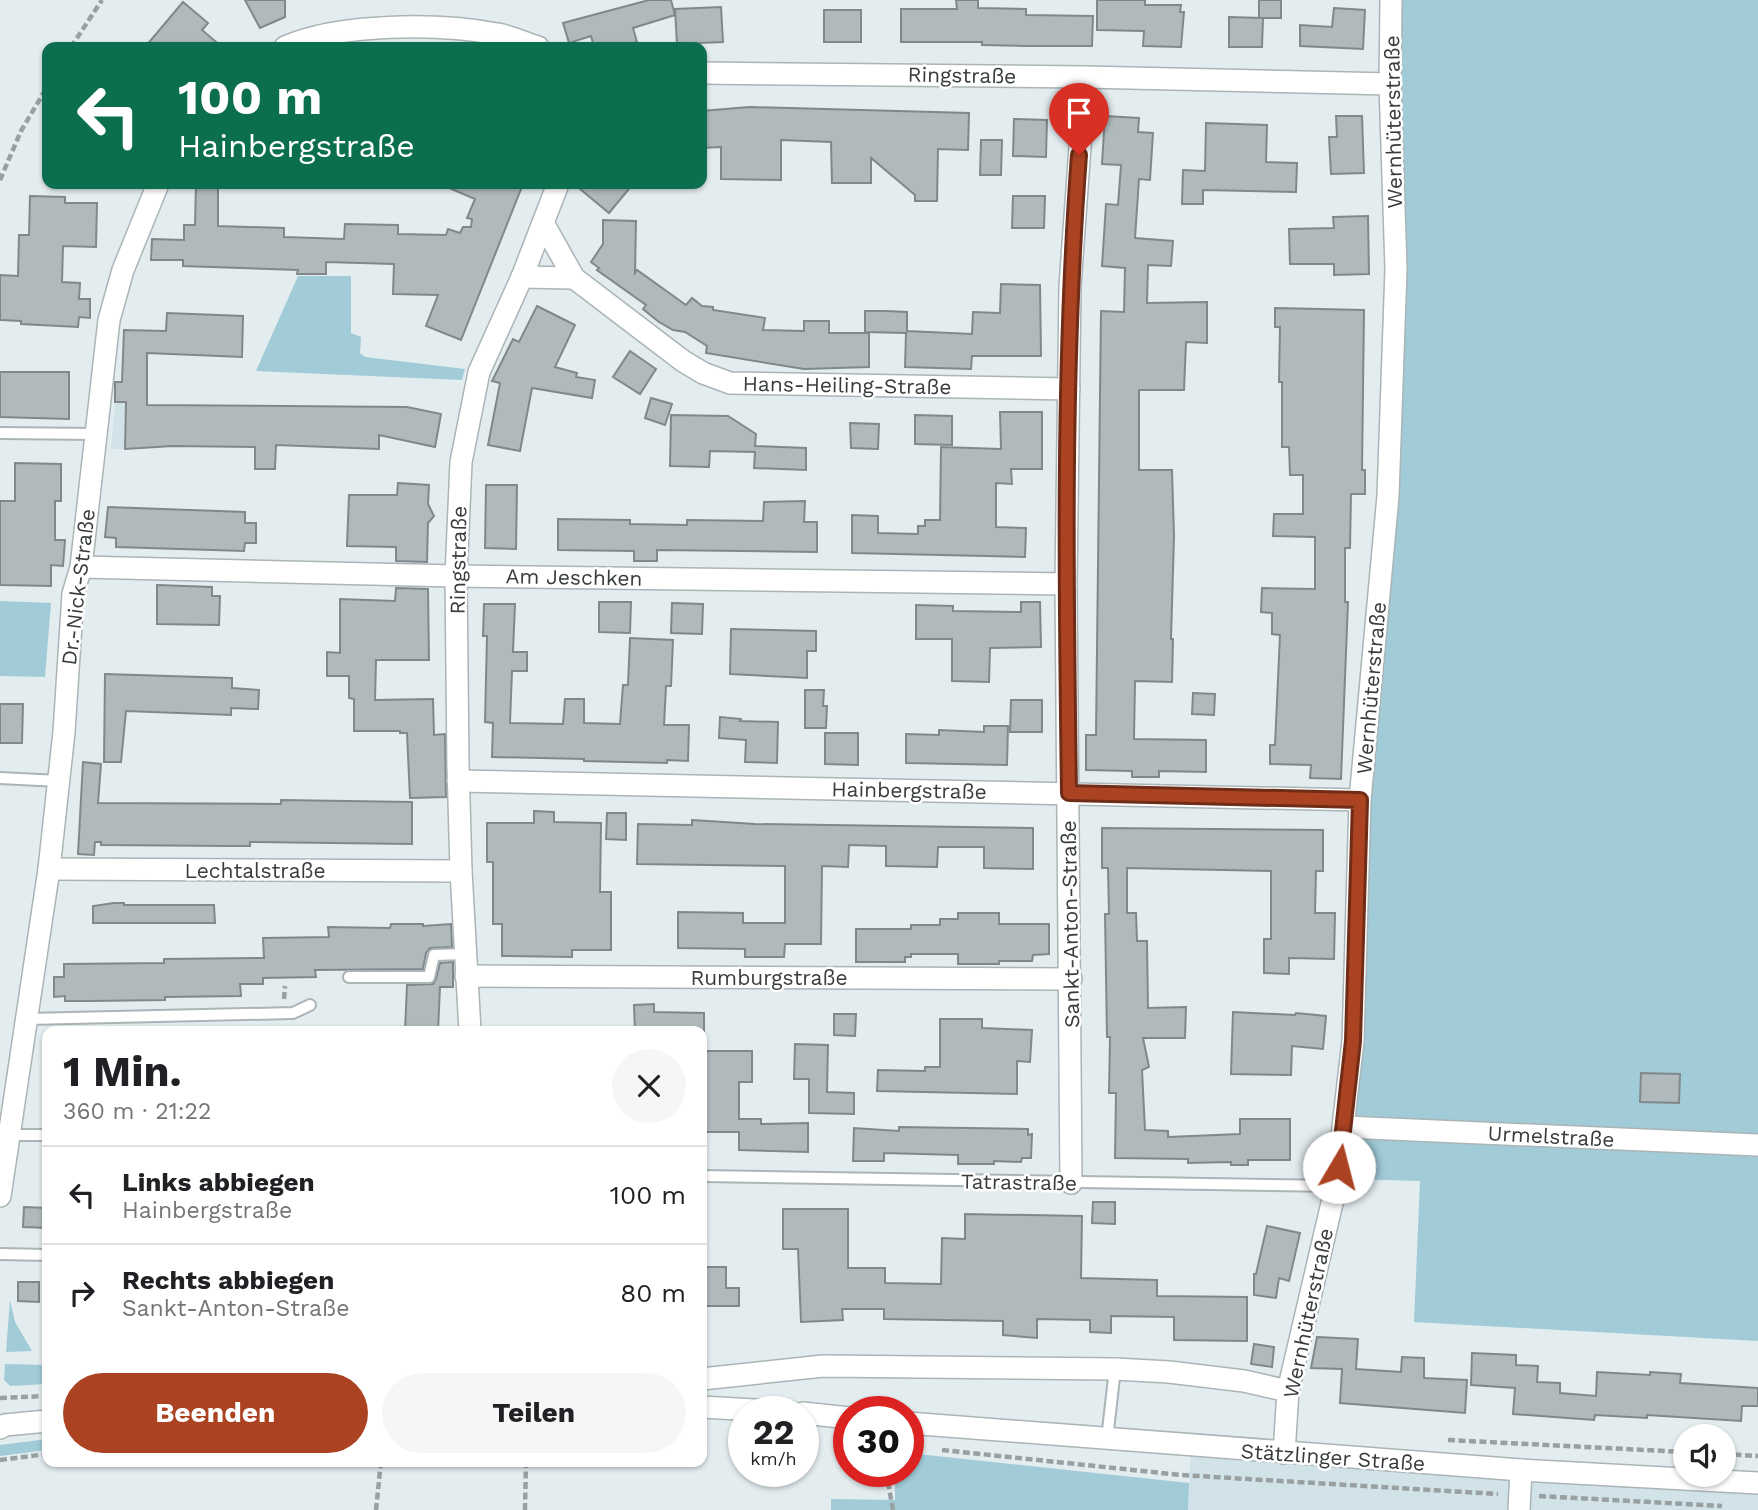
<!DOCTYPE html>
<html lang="de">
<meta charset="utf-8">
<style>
:root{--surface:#fff;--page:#f6f6f6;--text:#202124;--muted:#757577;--line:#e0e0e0;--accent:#ab4322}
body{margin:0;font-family:"Work Sans",sans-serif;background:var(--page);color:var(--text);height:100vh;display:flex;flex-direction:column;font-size:26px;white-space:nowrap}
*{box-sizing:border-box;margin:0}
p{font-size:23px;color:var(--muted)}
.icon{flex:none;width:38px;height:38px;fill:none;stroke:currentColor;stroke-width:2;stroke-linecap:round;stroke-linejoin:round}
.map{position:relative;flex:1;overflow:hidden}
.panel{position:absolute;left:42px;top:1026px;width:665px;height:441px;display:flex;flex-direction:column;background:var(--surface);border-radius:14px;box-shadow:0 2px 5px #0004}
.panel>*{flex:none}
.top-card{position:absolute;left:42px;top:42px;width:665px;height:147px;border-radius:14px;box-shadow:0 2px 5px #0004;background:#0b6e4f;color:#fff;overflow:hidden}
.buttons{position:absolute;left:1673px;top:1424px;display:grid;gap:14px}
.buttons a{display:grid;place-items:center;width:63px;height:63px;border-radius:50%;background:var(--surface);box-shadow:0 2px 5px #0004;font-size:35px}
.speed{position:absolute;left:728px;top:1396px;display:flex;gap:14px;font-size:35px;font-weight:700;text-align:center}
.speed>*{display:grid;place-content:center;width:91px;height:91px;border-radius:50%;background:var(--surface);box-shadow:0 2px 5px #0004;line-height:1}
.speed small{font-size:18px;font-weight:400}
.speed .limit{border:10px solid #d22;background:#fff;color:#111}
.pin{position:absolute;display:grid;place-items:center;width:60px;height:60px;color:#fff;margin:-72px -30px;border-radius:50% 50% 50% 0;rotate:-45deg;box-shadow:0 0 7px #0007}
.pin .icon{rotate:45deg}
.me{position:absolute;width:77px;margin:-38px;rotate:8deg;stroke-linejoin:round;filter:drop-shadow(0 0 5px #0008)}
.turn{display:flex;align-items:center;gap:24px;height:147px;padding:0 21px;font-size:32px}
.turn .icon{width:91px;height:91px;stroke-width:2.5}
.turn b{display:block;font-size:49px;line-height:60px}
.round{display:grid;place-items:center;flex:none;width:74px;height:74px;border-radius:37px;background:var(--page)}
.overview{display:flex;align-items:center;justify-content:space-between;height:119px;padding:0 21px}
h1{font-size:42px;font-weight:700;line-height:52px}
.primary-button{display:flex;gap:14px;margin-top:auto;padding:14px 21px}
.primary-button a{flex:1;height:80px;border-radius:42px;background:var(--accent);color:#fff;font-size:28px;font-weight:700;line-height:80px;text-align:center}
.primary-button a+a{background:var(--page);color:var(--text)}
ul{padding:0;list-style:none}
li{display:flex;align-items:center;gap:21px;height:98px;padding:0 21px;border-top:2px solid var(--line)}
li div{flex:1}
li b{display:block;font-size:26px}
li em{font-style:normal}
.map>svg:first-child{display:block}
.built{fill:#d1e3e9}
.green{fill:#a0cbd7}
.building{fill:#b0b9bb;stroke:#80888b;stroke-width:2}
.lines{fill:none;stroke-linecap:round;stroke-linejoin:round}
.lane-casing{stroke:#abb4b6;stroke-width:14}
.street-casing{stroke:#abb4b6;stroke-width:24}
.path{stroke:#99a0a2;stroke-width:4.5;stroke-dasharray:7 3.5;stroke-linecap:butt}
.lane{stroke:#fff;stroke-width:10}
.street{stroke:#fff;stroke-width:21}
.route-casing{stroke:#6f2c16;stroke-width:18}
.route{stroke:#ab4322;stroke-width:12}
.labels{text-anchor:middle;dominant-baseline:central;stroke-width:5;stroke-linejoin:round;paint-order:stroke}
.street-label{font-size:21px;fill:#383c3d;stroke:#fff}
</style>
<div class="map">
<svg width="1758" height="1510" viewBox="0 0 1758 1510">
<rect width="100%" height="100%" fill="#e3ecef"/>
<g class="built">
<polygon points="147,402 146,449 111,449 115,403"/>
<polygon points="1191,1446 1758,1483 1758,1510 1188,1510"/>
</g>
<g class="green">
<polygon points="1399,0 1758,0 1758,1341 1414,1322 1420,1181 1348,1179 1364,1042 1370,801 1400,460 1407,272"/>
<polygon points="298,276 351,276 351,333 361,337 360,353 365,357 465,369 462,380 256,371"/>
<polygon points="0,601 51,603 45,677 0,676"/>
<polygon points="10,1300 15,1322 32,1351 6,1352"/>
<polygon points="5,1364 47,1365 47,1384 10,1386 4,1380"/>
<polygon points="47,1439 47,1450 0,1456 0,1445"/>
<polygon points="908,1453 1189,1483 1188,1510 831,1510 831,1499 895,1500 895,1472 908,1472"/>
</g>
<g class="building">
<polygon points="245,0 285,0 285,17 260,28"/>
<polygon points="649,0 671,0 675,15 633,28 637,42 620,47 594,47 591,36 569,43 563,23"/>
<polygon points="956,0 978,0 978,8 1026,9 1026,15 1093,16 1092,46 1025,46 982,45 982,42 901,42 901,9 957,9"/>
<polygon points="1097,0 1145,0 1145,5 1181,5 1180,12 1184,12 1181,47 1143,46 1144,31 1097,30"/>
<rect x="1259" y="0" width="22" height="18"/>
<polygon points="183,2 208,23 202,30 222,47 145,47"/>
<polygon points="721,7 723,42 677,44 675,9"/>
<polygon points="1334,8 1365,10 1363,49 1300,46 1300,25 1332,27"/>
<rect x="824" y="10" width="37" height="32"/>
<polygon points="1229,17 1263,18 1262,47 1229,47"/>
<polygon points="749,107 969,113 968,150 938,149 937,201 915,201 915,195 871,158 871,183 832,183 831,142 781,140 781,180 721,179 721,147 702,148 702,111"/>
<polygon points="1105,116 1139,118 1138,132 1153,133 1150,180 1139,179 1135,238 1173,241 1171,266 1148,265 1147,303 1207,302 1207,343 1186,342 1184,390 1139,390 1139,470 1172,470 1174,536 1171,639 1173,639 1172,682 1135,681 1134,739 1206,740 1206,772 1159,771 1159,777 1132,777 1132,771 1086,770 1086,735 1096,735 1101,311 1124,312 1125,268 1102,266 1106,204 1118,205 1121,165 1102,164"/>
<polygon points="1336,116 1362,116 1364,173 1331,174 1329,137 1337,137"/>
<polygon points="1014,119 1047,120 1046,157 1013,156"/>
<polygon points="1206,123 1267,125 1266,162 1297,163 1296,192 1203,190 1203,204 1182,204 1183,170 1205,171"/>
<polygon points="981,140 1002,140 1001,175 980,175"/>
<polygon points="196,184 218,184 218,226 284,228 284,237 344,239 345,224 398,225 398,234 446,235 448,229 460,233 463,227 471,227 472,219 467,218 475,199 440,184 523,184 461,340 426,326 438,295 393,294 394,264 326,262 326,274 297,274 298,270 183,266 183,260 151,260 152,239 184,240 184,225 195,225"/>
<polygon points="574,184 633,184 609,213"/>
<polygon points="30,196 65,197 65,203 97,203 96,247 63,246 62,282 80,283 79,299 90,299 90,318 79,317 78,327 21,324 21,321 0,320 0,275 18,276 19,235 29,235"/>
<polygon points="1013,196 1045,196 1044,228 1012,228"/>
<polygon points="1368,216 1369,274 1334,275 1334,264 1290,264 1289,229 1334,228 1333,217"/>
<polygon points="603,220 636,221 635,273 637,270 686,305 692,298 702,306 713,307 713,310 765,318 763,330 804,331 804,321 829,321 829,333 869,333 869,367 804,369 706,353 707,346 685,332 673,330 659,322 643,309 646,305 597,270 599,268 591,262 603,244"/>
<polygon points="1001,284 1040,285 1041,356 972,356 971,369 905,367 906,333 865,332 865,311 886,311 907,312 907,331 972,334 973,312 1000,313"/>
<polygon points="537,306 575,325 555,367 577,373 576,377 595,380 592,398 532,388 520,451 488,445 500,383 492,381 513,339 519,342"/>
<polygon points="1275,308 1364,310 1362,470 1365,470 1365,494 1351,494 1350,548 1345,548 1345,602 1348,602 1341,779 1310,778 1311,765 1270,764 1270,745 1275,745 1280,635 1272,634 1272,613 1261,612 1262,588 1315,589 1315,537 1273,536 1274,514 1303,514 1303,475 1290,475 1289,447 1282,447 1282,382 1279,382 1280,327 1275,327"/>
<polygon points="167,313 243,316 242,357 147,353 147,405 407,407 441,414 435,447 379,435 379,449 276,445 275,469 255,469 255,447 173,446 125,449 126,402 115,402 115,382 122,382 124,330 166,331"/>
<polygon points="630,351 656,369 640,394 613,377"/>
<polygon points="0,372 69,372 69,419 0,417"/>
<polygon points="651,398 672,404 665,425 645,418"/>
<polygon points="1000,412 1042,412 1042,469 1011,469 1012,484 996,483 996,527 1026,528 1025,557 852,553 852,515 878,516 878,533 918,534 918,526 925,526 925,520 940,520 941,447 1001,449"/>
<polygon points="671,415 728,416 756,434 755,446 806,448 806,470 754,468 755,452 710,451 709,467 670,466"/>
<polygon points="915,415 952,416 952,445 915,444"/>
<polygon points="850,423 879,424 878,449 851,448"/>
<polygon points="15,463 61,464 61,501 55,501 55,540 65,540 63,566 51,565 51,586 0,585 0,501 15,501"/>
<polygon points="398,483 429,485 428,504 434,516 428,523 427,562 396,561 396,547 347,546 349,495 397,495"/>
<polygon points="486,485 517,485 516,549 485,548"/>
<polygon points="805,501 804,522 817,522 817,552 657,550 657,561 634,561 634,551 558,550 558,519 630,520 630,524 687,525 687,520 763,521 764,502"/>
<polygon points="108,507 245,512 245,523 256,523 256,543 245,543 244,551 116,547 116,538 105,537"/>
<polygon points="157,585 212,587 212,596 220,596 219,625 157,624"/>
<polygon points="396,588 428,589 429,660 376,660 375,700 433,699 434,735 445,734 446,797 410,798 407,733 400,733 400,731 354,731 354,699 349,698 349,676 327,676 327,652 340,653 340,599 395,601"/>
<polygon points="599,602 631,602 630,633 599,632"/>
<polygon points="1021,602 1040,602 1041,647 990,648 989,682 952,681 952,639 916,639 916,605 953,606 953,611 1021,612"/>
<polygon points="672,603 703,604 702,634 671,633"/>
<polygon points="484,604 515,604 513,652 527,652 527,671 512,671 510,723 563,724 565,699 584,699 584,723 620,724 623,685 628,685 630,638 673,640 671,686 666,686 664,725 689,725 688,761 667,760 667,763 584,761 584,759 492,757 493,723 485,722 487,636 483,636"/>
<polygon points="731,629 816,631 816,651 807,651 807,678 730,674"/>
<polygon points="105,674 232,678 232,688 259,690 258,709 231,708 231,715 126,711 121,762 104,762"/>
<polygon points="805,690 824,690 823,706 827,706 826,728 805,728"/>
<polygon points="1193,693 1215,694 1214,715 1192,714"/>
<polygon points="1011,700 1042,700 1042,732 1010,732"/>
<polygon points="0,704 23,704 22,743 0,743"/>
<polygon points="720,717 741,719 740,721 778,722 777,763 745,762 746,740 719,738"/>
<polygon points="984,726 1008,726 1007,765 906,763 906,734 939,735 939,730 984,732"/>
<polygon points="825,733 858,733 858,765 825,764"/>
<polygon points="83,762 101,764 98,803 281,804 281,800 412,802 412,844 250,842 250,846 229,846 101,845 101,842 95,842 94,855 78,854"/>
<polygon points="534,811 554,812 554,822 601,823 600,892 611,892 611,950 572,950 572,957 502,956 502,924 493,924 493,862 487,862 487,823 534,823"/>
<polygon points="607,813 626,813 626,840 606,839"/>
<polygon points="692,820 755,824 1033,828 1033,869 984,868 984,847 938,847 937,867 886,866 886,846 849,845 848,867 822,866 821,944 785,944 784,957 745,957 745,949 678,948 678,912 743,913 743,923 785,923 785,866 637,864 638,824 692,825"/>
<polygon points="1102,828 1323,830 1323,871 1316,871 1315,913 1335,913 1334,959 1289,958 1289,974 1264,973 1264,939 1271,939 1271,871 1127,868 1127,913 1136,913 1137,941 1147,941 1148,1008 1186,1007 1185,1038 1143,1038 1149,1067 1142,1070 1145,1130 1168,1131 1168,1137 1240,1134 1240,1119 1290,1119 1290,1160 1248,1160 1248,1165 1231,1165 1231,1162 1188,1163 1188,1159 1115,1158 1116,1093 1109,1093 1110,1037 1107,1037 1105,914 1109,914 1108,868 1102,868"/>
<polygon points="114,903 124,903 124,905 214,905 215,923 93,923 93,906"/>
<polygon points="958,913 999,913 999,924 1049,924 1049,954 1033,955 1032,961 999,961 999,964 958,964 958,954 911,954 911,957 905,957 905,962 856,962 856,929 911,929 911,925 940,925 940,919 958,919"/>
<polygon points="391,924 423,924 423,926 451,924 452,947 430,948 426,953 423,969 315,970 316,977 263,978 263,984 240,984 241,996 165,997 165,1000 90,1001 65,1001 65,996 54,997 54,977 64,977 64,964 164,963 164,959 264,958 263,938 329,937 328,927 390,928"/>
<polygon points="453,962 453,987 440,987 438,1031 405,1031 407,985 433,984 436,979 440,963"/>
<polygon points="654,1004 654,1012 704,1013 704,1031 635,1031 634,1005"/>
<polygon points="1233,1012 1295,1015 1296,1013 1326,1016 1323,1049 1292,1046 1291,1075 1231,1074"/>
<polygon points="834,1014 856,1014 855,1036 834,1035"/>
<polygon points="940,1019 982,1019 982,1028 1032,1030 1030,1062 1017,1061 1017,1094 877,1091 878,1070 925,1071 925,1067 940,1067"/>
<polygon points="795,1044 828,1045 827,1092 854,1093 854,1114 809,1113 809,1079 794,1079"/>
<polygon points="705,1051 752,1051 752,1082 739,1082 739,1119 761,1119 761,1124 808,1123 808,1152 739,1150 739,1132 702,1132 702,1101 705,1101"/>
<polygon points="1641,1073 1680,1074 1679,1103 1640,1102"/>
<polygon points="899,1127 1028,1129 1028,1135 1032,1134 1031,1158 1022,1158 1021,1162 994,1161 994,1164 958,1164 958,1155 884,1153 884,1161 853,1161 854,1128 899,1131"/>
<polygon points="1093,1202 1115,1202 1115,1224 1092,1223"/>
<polygon points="24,1207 47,1208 47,1228 23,1227"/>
<polygon points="783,1209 848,1209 848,1268 885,1268 885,1283 941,1284 942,1238 965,1239 965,1214 1082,1216 1081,1278 1157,1280 1157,1296 1247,1297 1247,1341 1174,1340 1174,1317 1111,1316 1111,1333 1090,1332 1090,1320 1037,1319 1037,1338 1003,1335 1003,1321 884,1319 884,1309 842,1309 843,1320 801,1322 798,1249 783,1249"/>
<polygon points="1267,1226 1300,1233 1289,1281 1279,1278 1276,1298 1254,1295 1254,1274 1256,1274"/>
<polygon points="702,1267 726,1267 726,1288 739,1288 739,1306 702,1306"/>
<polygon points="18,1282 39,1282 39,1302 18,1301"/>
<polygon points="1317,1337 1358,1339 1356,1369 1401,1372 1402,1357 1424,1358 1424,1378 1467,1380 1465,1413 1340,1403 1342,1369 1311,1368"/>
<polygon points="1254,1344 1274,1347 1272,1367 1251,1364"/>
<polygon points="1472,1353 1516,1355 1516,1365 1538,1366 1537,1382 1560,1383 1560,1393 1596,1396 1597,1372 1650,1375 1650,1372 1681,1374 1680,1383 1758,1388 1758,1406 1742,1406 1741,1421 1647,1415 1647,1418 1595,1415 1594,1420 1513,1414 1515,1388 1471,1385"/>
</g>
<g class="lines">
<defs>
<g id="lane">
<polyline points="0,433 96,434"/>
<polyline points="0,778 59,781"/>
<polyline points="349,977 429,977 434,955 465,954"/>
<polyline points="27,1019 293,1013 310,1005"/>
<polyline points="10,1135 47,1135"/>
<polyline points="702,1176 1336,1186"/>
<polyline points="0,1254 47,1255"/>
<polyline points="1107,1439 1115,1369"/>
</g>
<g id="street">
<path d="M285 47C339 23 438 23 497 34 511 36 524 43 538 47"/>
<polyline points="702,73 1085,77 1390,84"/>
<polyline points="543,223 574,278 683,361 703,373 730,383 1069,389"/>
<polyline points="522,277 574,278"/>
<polyline points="81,567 456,576 1066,584"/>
<polyline points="458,781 1360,800"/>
<polyline points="49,869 461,871"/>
<polyline points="466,976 1071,979"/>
<polyline points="470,1031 461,871 458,765 456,576 461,462 479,372 522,277 558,184"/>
<polyline points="1345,1127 1758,1145"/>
<polyline points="1071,1183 1066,584 1070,286 1085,77"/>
<polyline points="0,1196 49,869 64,732 73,594 81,567 109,320 123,270 158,184"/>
<polyline points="702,1379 823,1366 1115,1369 1169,1372 1244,1381 1288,1391"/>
<polyline points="702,1407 790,1412"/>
<polyline points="803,1413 849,1418"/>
<polyline points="908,1423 1521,1470 1758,1483"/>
<polyline points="0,1428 5,1425 47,1421"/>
<polyline points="1284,1453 1288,1391 1336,1186 1353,1041 1360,800 1388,496 1396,269 1390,84 1391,0"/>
<polyline points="1519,1510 1521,1470"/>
</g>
</defs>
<use href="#lane" class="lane-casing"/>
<use href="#street" class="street-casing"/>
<g class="path">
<polyline points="71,47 102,0"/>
<polyline points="0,180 21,131 47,87"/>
<polyline points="284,999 285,986"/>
<polyline points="0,1398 47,1396"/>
<polyline points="1448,1440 1685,1452"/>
<polyline points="942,1450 1181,1475 1498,1494"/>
<polyline points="1724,1454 1758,1456"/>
<polyline points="0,1460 47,1454"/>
<polyline points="175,1464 176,1461"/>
<polyline points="886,1472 893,1510"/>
<polyline points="1539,1496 1722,1506"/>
<polyline points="376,1510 381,1461"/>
<polyline points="525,1510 526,1461"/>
</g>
<use href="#lane" class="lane"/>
<use href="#street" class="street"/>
</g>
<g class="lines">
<defs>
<path id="route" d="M1079 155C1063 367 1066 580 1069 793L1360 800 1353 1041 1339 1167"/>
</defs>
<use href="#route" class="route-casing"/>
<use href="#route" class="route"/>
</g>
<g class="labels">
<g class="street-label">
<text transform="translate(962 75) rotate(1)">Ringstraße</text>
<text transform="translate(1393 122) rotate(-91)">Wernhüterstraße</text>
<text transform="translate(847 385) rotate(1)">Hans-Heiling-Straße</text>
<text transform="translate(458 560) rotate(-89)">Ringstraße</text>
<text transform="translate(574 577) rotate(1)">Am Jeschken</text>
<text transform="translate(78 587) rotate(-83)">Dr.-Nick-Straße</text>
<text transform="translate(1371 688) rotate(-85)">Wernhüterstraße</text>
<text transform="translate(909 790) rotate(1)">Hainbergstraße</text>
<text x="255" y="870">Lechtalstraße</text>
<text transform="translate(1070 924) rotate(-91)">Sankt-Anton-Straße</text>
<text x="769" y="977">Rumburgstraße</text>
<text transform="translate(1551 1136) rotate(3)">Urmelstraße</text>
<text transform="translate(1019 1182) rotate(1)">Tatrastraße</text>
<text transform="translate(1308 1313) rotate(-78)">Wernhüterstraße</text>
<text transform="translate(1333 1457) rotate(4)">Stätzlinger Straße</text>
</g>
</g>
</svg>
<div class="buttons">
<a><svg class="icon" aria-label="sound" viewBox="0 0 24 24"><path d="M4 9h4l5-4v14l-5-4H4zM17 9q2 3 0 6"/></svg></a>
</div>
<div class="speed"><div>22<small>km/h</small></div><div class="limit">30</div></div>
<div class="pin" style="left:1079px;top:155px;background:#d93025"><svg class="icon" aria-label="arrive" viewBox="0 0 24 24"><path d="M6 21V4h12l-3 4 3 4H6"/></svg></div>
<svg class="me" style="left:1339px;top:1167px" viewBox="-20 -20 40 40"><circle r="19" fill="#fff"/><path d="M0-13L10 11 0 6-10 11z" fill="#ab4322"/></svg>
<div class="top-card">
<div class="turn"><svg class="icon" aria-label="left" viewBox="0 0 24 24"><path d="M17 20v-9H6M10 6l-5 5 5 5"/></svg><div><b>100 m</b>Hainbergstraße</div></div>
</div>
<section class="panel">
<div class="overview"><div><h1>1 Min.</h1><p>360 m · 21:22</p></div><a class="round"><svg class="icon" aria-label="close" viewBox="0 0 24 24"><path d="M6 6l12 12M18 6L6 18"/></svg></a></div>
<ul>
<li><svg class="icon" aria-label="left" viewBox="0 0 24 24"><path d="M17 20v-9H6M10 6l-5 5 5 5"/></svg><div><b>Links abbiegen</b><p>Hainbergstraße</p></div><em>100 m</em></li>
<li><svg class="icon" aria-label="right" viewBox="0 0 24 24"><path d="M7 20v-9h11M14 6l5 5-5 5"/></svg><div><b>Rechts abbiegen</b><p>Sankt-Anton-Straße</p></div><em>80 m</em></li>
</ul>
<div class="primary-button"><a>Beenden</a><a>Teilen</a></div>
</section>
</div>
